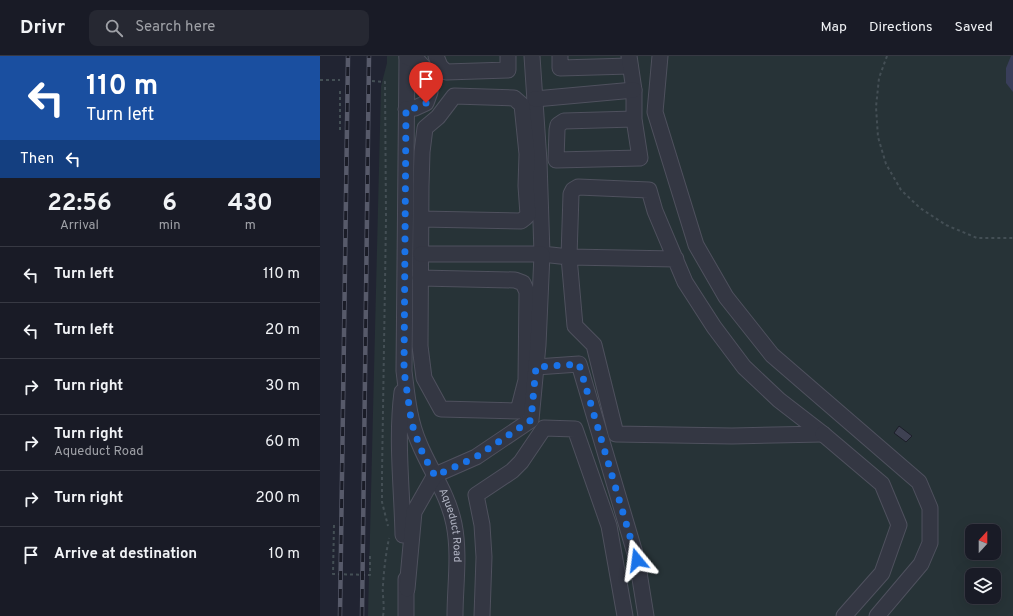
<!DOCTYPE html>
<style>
:root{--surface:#191b26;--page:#262832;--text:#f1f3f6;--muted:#9fa1a7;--line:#373943}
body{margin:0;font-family:Overpass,sans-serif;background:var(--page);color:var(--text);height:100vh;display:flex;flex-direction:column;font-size:15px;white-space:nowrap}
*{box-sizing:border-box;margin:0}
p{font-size:13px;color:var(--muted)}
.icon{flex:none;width:22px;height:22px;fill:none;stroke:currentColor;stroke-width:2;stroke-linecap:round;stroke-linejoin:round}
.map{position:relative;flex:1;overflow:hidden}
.side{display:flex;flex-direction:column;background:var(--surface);width:320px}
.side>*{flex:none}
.top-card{background:#1a4fa0;color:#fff;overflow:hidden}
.needle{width:26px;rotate:21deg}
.tools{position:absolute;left:645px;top:468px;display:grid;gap:8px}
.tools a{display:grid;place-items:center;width:36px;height:36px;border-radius:8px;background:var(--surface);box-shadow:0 4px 16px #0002,0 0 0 1px var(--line);font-size:20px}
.pin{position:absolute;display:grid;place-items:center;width:34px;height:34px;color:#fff;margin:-41px -17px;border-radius:50% 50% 50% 0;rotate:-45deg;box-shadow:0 0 4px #0007}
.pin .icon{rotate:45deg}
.me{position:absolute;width:44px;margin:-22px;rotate:344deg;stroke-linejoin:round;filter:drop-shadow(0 0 3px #0008)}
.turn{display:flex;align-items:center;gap:14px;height:84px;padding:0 20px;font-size:18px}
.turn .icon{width:52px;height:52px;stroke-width:2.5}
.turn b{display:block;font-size:28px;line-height:34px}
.then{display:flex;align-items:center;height:38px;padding:0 20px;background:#0003;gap:8px;font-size:15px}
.eta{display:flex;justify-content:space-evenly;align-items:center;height:68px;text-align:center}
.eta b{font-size:24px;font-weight:700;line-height:28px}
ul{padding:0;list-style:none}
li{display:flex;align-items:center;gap:12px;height:56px;padding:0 20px;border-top:1px solid var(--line)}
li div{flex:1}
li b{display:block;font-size:15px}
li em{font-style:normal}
header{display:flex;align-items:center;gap:24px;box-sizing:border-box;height:56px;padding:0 20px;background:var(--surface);border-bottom:1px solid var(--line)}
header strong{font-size:19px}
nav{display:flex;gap:22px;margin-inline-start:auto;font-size:14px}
.search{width:280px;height:36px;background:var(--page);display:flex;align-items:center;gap:10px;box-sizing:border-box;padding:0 14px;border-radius:8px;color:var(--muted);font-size:15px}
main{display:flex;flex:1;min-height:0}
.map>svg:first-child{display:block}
.green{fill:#273337;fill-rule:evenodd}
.water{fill:#393e5a}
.building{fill:#3e4152;stroke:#1c1e29}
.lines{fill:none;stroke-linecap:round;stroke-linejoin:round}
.minor-casing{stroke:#4f515e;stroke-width:17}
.path{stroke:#444f55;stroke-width:2;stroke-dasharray:3 3;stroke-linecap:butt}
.minor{stroke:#343743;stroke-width:15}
.rail-casing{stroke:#575a6a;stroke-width:4.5}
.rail{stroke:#1a1c27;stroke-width:3;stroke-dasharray:9;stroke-linecap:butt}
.route{stroke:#1a73e8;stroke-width:7;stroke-dasharray:0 12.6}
.labels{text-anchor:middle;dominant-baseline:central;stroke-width:4;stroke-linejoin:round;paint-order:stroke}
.street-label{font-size:11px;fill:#aeb1c0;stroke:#1a1c27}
</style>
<header>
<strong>Drivr</strong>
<div class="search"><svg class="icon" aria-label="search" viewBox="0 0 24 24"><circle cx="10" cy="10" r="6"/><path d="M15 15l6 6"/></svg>Search here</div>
<nav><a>Map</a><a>Directions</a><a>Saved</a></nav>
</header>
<main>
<section class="side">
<div class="top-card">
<div class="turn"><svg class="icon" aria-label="left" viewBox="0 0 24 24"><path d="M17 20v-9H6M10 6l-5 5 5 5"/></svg><div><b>110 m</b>Turn left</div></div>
<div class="then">Then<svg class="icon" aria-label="left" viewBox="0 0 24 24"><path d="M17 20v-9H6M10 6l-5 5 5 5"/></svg></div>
</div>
<div class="eta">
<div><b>22:56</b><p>Arrival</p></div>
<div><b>6</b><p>min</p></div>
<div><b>430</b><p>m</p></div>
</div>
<ul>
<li><svg class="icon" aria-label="left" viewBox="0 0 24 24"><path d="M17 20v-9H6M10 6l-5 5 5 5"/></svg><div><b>Turn left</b></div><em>110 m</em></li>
<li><svg class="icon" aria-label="left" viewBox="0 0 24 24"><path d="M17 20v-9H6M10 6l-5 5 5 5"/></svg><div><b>Turn left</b></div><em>20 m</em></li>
<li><svg class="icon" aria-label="right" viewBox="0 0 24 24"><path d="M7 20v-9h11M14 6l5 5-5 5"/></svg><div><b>Turn right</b></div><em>30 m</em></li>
<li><svg class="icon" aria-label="right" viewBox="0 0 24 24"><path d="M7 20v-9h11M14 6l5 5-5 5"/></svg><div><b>Turn right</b><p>Aqueduct Road</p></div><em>60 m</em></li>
<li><svg class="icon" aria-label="right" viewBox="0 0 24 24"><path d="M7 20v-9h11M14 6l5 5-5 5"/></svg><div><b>Turn right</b></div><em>200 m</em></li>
<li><svg class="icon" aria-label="arrive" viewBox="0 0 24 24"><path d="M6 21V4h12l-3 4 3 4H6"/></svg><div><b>Arrive at destination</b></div><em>10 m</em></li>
</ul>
</section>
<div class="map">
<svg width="693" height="560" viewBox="0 0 693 560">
<rect width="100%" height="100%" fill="#212432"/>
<path class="green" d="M67 0H693V560H48L61 30 67 7ZM652 475H674V497H652ZM652 519H674V541H652Z"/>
<polygon class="water" points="691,0 693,0 693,36 686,27 686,12"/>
<polygon class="building" points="579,370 592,380 586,386 574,377"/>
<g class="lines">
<defs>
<g id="minor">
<path id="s1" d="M87 0 84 315C87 339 89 364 99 387 110 414 128 438 134 468 140 498 135 530 135 560"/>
<polyline points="116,0 120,10 126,16 188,14 188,0"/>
<polyline points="212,0 219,105 222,198 249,201 255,270 274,289 296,378 412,380 503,378 459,344 424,311 394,271 365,226 335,155 329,134 258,131 253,134 251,138 249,201 356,203"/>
<polyline points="240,0 240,12 310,10"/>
<polyline points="309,0 314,34 314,63 320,102 236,104 237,74 238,69 244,65 314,63"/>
<polyline points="340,0 335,56 376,189 406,241 452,299 599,426 610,452 610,487 601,508 557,560"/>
<polyline points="215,43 314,34"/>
<polyline points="86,53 95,52 106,47 110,36 108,16 99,6 87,1"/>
<polyline points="100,222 195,224 203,227 207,236 206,324 198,355 121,353 104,322 100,290 101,130 102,96 105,72 118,61 134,40 194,42 202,49 207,98 206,130 208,159 205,162 201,165 101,163"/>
<polyline points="216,311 259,308 317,504 326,560"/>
<path d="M82 336C76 383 82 432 83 479"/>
<polyline points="503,378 562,428 579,469 562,517 524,560"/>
<polyline points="86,523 86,560"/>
<polyline points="87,533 94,456 115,419 156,401 211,364 218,289 222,198 101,198"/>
<polyline points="162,560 164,501 162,469 156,439 192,415 201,406 224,372 255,373 289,470 305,560"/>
</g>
</defs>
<use href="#minor" class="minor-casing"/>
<g class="path">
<polyline points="567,0 559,22 556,51 558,81 566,108 581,134 600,152 626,169 657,182 693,182"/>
<polyline points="0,24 20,24"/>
<polyline points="52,25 65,26 66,162 62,418 62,446 68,470"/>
<polyline points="20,35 20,74"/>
<polyline points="14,469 13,518 50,519 50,498"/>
<path d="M63 560C65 549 62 540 63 529 64 513 66 497 69 482"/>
</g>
<use href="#minor" class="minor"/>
<defs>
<g id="rail">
<polyline points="20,560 28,0"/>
<polyline points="42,560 49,0"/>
</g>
</defs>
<use href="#rail" class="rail-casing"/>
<use href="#rail" class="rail"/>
</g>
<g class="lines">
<polyline class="route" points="106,47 95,52 86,53 84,315 91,363 94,375 103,398 115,420 156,401 211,364 216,311 259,308 317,504"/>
</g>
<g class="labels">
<g class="street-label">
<text stroke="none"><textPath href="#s1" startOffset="478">Aqueduct Road</textPath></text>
</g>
</g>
</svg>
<div class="tools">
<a><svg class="needle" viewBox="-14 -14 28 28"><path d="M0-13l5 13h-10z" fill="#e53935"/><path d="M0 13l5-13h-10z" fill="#9fa1a7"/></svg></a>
<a><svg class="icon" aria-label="layers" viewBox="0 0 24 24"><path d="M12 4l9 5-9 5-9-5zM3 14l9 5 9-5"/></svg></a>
</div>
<div class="pin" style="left:106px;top:47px;background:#d93025"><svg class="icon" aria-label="arrive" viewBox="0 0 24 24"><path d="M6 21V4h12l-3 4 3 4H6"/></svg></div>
<svg class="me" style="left:317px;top:504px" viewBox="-20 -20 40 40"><path d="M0-17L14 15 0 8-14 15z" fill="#1a73e8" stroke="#fff" stroke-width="4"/></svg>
</div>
</main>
